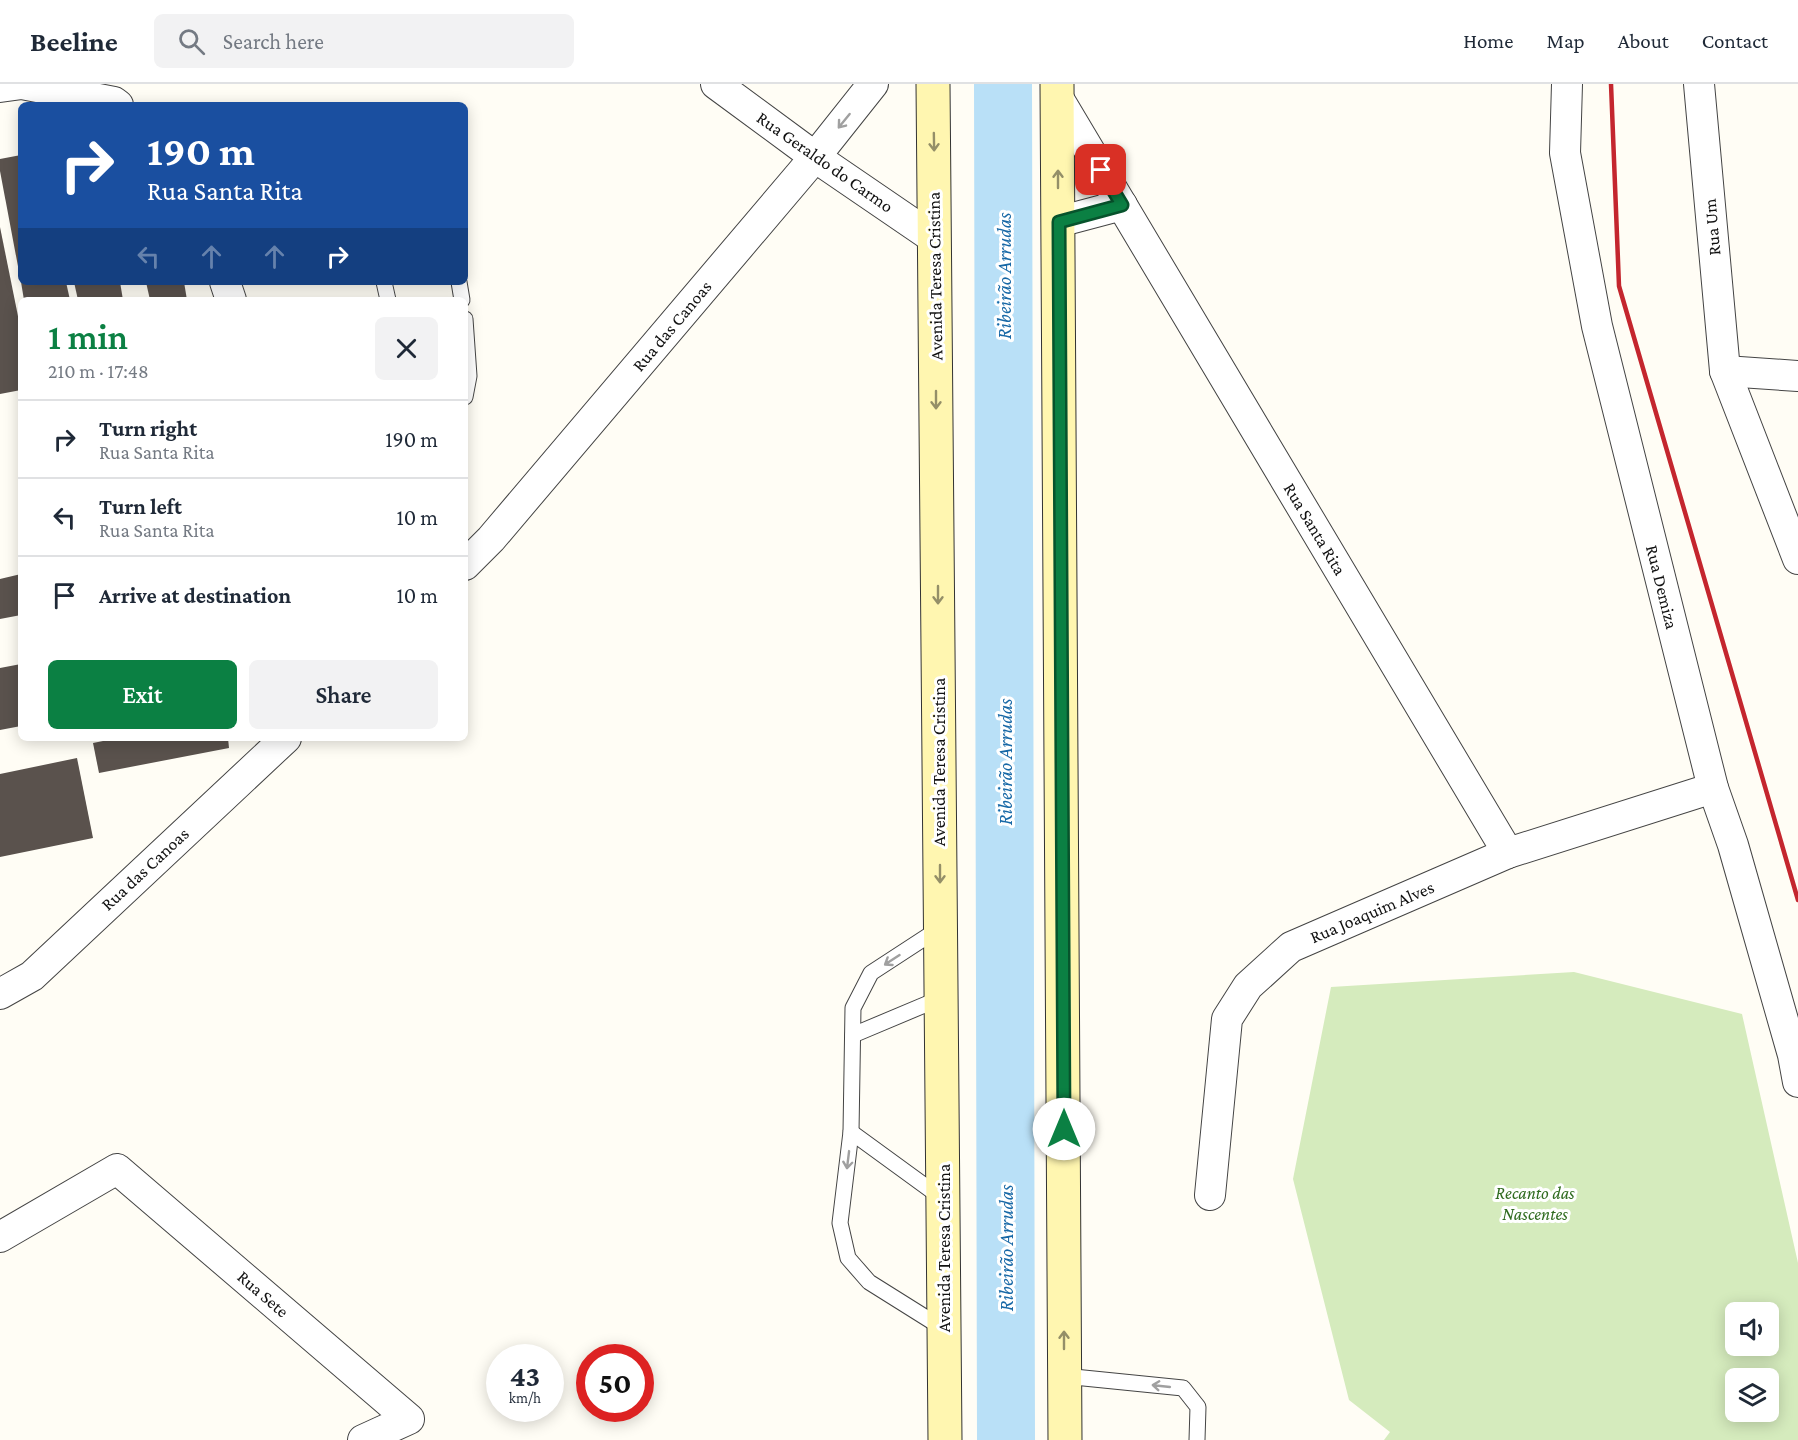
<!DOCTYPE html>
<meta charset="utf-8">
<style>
:root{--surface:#fff;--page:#f2f2f3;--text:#1f2937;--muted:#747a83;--line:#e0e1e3;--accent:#0b8043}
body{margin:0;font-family:"Crimson Pro",serif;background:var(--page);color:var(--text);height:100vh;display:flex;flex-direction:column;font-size:22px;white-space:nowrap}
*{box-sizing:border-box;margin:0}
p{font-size:20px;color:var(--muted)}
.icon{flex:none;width:33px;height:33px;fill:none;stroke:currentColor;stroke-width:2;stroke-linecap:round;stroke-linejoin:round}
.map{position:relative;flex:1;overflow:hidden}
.sheet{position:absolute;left:18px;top:213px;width:450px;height:444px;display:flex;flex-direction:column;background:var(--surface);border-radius:9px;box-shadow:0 3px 15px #0003}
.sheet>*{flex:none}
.guide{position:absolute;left:18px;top:18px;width:450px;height:183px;border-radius:9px;box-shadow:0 3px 15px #0003;background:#1a4fa0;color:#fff;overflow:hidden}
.buttons{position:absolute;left:1725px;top:1218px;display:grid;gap:12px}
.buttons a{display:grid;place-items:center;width:54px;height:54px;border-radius:9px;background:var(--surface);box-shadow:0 3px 15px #0003;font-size:30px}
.speed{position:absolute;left:486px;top:1260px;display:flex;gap:12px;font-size:30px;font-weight:700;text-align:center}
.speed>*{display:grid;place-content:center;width:78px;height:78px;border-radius:50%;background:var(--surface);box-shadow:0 3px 15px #0003;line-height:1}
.speed small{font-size:15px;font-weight:400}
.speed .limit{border:9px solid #d22;background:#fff;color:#111}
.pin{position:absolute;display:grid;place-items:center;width:51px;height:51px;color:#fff;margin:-26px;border-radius:12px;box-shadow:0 3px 9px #0006}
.me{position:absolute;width:66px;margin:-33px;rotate:0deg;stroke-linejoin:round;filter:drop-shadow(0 0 4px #0008)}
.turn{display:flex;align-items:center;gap:21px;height:126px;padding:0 30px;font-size:27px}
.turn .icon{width:78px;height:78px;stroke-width:2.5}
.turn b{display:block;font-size:42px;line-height:51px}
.lanes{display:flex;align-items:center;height:57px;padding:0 30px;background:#0003;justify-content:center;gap:30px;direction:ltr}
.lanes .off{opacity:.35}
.round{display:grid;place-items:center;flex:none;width:63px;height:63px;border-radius:9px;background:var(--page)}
.head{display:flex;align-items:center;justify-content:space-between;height:102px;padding:0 30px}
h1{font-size:36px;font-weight:600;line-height:45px;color:var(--accent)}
.button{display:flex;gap:12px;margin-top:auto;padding:12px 30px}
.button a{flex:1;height:69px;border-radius:9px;background:var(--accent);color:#fff;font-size:24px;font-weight:600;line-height:69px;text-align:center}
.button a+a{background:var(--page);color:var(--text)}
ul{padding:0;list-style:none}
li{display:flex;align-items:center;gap:18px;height:78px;padding:0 30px;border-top:2px solid var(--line)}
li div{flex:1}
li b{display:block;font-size:22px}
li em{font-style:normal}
header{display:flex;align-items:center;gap:36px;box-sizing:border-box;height:84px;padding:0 30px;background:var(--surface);border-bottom:2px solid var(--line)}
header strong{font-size:28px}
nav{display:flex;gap:33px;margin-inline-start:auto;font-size:21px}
.search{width:420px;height:54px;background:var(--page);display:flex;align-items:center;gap:15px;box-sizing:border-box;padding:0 21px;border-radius:9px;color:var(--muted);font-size:22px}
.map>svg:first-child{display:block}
.green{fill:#d5ebbd;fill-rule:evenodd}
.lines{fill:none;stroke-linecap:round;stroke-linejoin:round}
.river{stroke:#b9e0f7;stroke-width:58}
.building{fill:#5a524d}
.service-casing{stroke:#444;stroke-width:17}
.minor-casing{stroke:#444;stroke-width:32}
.secondary-casing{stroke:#333;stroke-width:35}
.service{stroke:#fff;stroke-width:15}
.minor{stroke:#fff;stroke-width:30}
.secondary{stroke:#fff6b0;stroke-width:33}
.rail{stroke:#c4262e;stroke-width:4.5}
.oneway{stroke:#a0a0a0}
.oneway2{stroke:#948f68}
.route-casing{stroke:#07532c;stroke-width:15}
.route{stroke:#0b8043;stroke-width:10}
.labels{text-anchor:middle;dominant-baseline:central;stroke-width:6;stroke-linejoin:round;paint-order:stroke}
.street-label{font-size:18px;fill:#111;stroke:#fff}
.park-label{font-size:18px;font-style:italic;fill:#2f6b1f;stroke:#fff}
.water-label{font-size:20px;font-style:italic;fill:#1768a6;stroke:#fff}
</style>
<header>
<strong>Beeline</strong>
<div class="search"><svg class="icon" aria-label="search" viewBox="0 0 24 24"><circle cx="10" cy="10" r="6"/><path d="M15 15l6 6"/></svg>Search here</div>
<nav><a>Home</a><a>Map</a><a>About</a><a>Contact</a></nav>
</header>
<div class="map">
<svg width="1798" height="1356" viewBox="0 0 1798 1356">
<rect width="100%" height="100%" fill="#fffdf5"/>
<path class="green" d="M1574 888 1742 930 1798 1179V1356H1384L1390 1348 1349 1316 1293 1095 1331 903ZM1736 1228H1768V1262H1736ZM1736 1294H1768V1328H1736Z"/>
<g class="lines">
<polyline class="river" points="1003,0 1006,1356"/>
</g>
<g class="building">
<polygon points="21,71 21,193 20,193 0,87 0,75"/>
<polygon points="0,143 21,247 21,306 0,310"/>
<polygon points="21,198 66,198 70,216 24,216"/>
<polygon points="74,198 120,198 123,216 78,216"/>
<polygon points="146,198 184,198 187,216 150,216"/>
<polygon points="21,490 21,531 0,535 0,495"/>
<polygon points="21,580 21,642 0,646 0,584"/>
<polygon points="118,654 228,654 229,664 99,689 93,659"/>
<polygon points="77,674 93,754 0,773 0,690"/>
</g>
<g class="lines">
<defs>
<g id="service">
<polyline points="384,198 388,216"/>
<polyline points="459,198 462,216"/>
<polyline points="465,235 469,292 465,313"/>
<polyline points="940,844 871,889 853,924 851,1048 840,1139 848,1174 869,1198 944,1245"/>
<polyline points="853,951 941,914"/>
<polyline points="851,1048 943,1115"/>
<polyline points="1064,1292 1183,1304 1198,1323 1197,1356"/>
</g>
<g id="minor">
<polyline points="716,0 815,73 935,155"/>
<polyline points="1567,0 1565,69 1597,242 1713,704 1733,761 1793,971 1798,998"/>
<polyline points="1699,0 1725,287 1798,475"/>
<polyline points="0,3 22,0 114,18 118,21"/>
<polyline points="1058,14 1508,769"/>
<polyline points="1058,138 1122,121"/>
<polyline points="225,198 231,216"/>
<polyline points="1725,287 1798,292"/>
<polyline points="465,481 491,455 815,73 873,0"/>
<polyline points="0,910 32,892 286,654"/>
<polyline points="1210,1111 1227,935 1248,902 1291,863 1508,769 1713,704"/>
<polyline points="0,1153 117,1085 409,1335 363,1356"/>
</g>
<g id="secondary">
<polyline points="933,0 945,1356"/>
<polyline points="1057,0 1065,1356"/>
</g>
</defs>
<use href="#service" class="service-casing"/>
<use href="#minor" class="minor-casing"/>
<use href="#secondary" class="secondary-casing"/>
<use href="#service" class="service"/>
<use href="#minor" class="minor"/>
<use href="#secondary" class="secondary"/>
<polyline class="rail" points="1611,0 1619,202 1798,816"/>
</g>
<defs><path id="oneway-shaft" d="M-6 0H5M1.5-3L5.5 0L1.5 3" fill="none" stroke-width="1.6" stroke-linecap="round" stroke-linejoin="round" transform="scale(1.5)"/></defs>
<g class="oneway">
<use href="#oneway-shaft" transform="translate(844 37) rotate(129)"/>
<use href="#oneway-shaft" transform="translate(892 876) rotate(147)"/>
<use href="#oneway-shaft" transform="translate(848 1076) rotate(97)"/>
<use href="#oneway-shaft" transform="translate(1161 1302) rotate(-174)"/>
</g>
<g class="oneway2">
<use href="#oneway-shaft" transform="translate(934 58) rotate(89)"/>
<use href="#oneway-shaft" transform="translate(1058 95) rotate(-90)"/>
<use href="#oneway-shaft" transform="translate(936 316) rotate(90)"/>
<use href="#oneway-shaft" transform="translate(938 511) rotate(90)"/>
<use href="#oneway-shaft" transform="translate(940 790) rotate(90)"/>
<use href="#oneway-shaft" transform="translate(1064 1256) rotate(-90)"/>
</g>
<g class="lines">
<defs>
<polyline id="route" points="1064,1045 1059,138 1122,121 1101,86"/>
</defs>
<use href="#route" class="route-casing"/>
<use href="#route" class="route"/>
</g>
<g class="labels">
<g class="street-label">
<text transform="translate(825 78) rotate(35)">Rua Geraldo do Carmo</text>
<text transform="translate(1712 143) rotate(-95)">Rua Um</text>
<text transform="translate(935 192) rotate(-91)">Avenida Teresa Cristina</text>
<text transform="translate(672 242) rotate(-50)">Rua das Canoas</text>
<text transform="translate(1315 445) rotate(59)">Rua Santa Rita</text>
<text transform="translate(1662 503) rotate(76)">Rua Demiza</text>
<text transform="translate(939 678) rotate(-90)">Avenida Teresa Cristina</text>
<text transform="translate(145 785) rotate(-43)">Rua das Canoas</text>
<text transform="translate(1372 828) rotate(-23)">Rua Joaquim Alves</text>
<text transform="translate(944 1164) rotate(-90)">Avenida Teresa Cristina</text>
<text transform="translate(263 1210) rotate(41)">Rua Sete</text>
</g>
<g class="park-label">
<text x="1535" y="1109">Recanto das<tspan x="1535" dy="21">Nascentes</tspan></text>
</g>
<g class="water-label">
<text transform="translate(1004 192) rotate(-90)">Ribeirão Arrudas</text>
<text transform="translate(1005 678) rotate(-90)">Ribeirão Arrudas</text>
<text transform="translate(1006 1164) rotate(-90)">Ribeirão Arrudas</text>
</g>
</g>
</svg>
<div class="buttons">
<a><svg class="icon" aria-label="sound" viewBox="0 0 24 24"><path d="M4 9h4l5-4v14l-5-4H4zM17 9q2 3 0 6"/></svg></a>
<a><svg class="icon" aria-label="layers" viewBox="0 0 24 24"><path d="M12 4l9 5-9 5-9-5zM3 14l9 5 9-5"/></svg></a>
</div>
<div class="speed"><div>43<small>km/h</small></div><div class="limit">50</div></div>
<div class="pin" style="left:1101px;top:86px;background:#d93025"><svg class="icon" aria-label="arrive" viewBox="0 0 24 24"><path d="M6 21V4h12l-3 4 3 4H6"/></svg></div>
<svg class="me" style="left:1064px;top:1045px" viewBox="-20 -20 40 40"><circle r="19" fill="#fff"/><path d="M0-13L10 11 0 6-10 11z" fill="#0b8043"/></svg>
<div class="guide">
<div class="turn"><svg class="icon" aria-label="right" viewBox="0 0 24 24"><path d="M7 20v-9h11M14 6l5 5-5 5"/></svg><div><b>190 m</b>Rua Santa Rita</div></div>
<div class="lanes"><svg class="icon off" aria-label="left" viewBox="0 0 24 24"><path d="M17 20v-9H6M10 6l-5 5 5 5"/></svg><svg class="icon off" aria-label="ahead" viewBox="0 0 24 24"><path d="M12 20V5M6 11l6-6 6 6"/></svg><svg class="icon off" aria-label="ahead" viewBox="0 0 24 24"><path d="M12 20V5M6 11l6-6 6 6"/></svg><svg class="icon" aria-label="right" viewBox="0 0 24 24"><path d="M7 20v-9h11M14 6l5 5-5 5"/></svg></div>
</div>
<section class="sheet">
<div class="head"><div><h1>1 min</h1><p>210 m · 17:48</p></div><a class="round"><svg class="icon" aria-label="close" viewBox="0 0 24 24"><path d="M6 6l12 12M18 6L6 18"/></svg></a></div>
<ul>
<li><svg class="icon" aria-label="right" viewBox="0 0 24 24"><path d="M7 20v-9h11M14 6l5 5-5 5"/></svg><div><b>Turn right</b><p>Rua Santa Rita</p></div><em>190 m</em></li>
<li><svg class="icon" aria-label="left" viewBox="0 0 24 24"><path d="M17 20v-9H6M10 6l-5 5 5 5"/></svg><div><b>Turn left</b><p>Rua Santa Rita</p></div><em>10 m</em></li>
<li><svg class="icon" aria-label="arrive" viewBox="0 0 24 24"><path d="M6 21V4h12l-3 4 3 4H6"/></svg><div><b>Arrive at destination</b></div><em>10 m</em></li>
</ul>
<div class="button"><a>Exit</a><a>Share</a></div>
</section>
</div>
